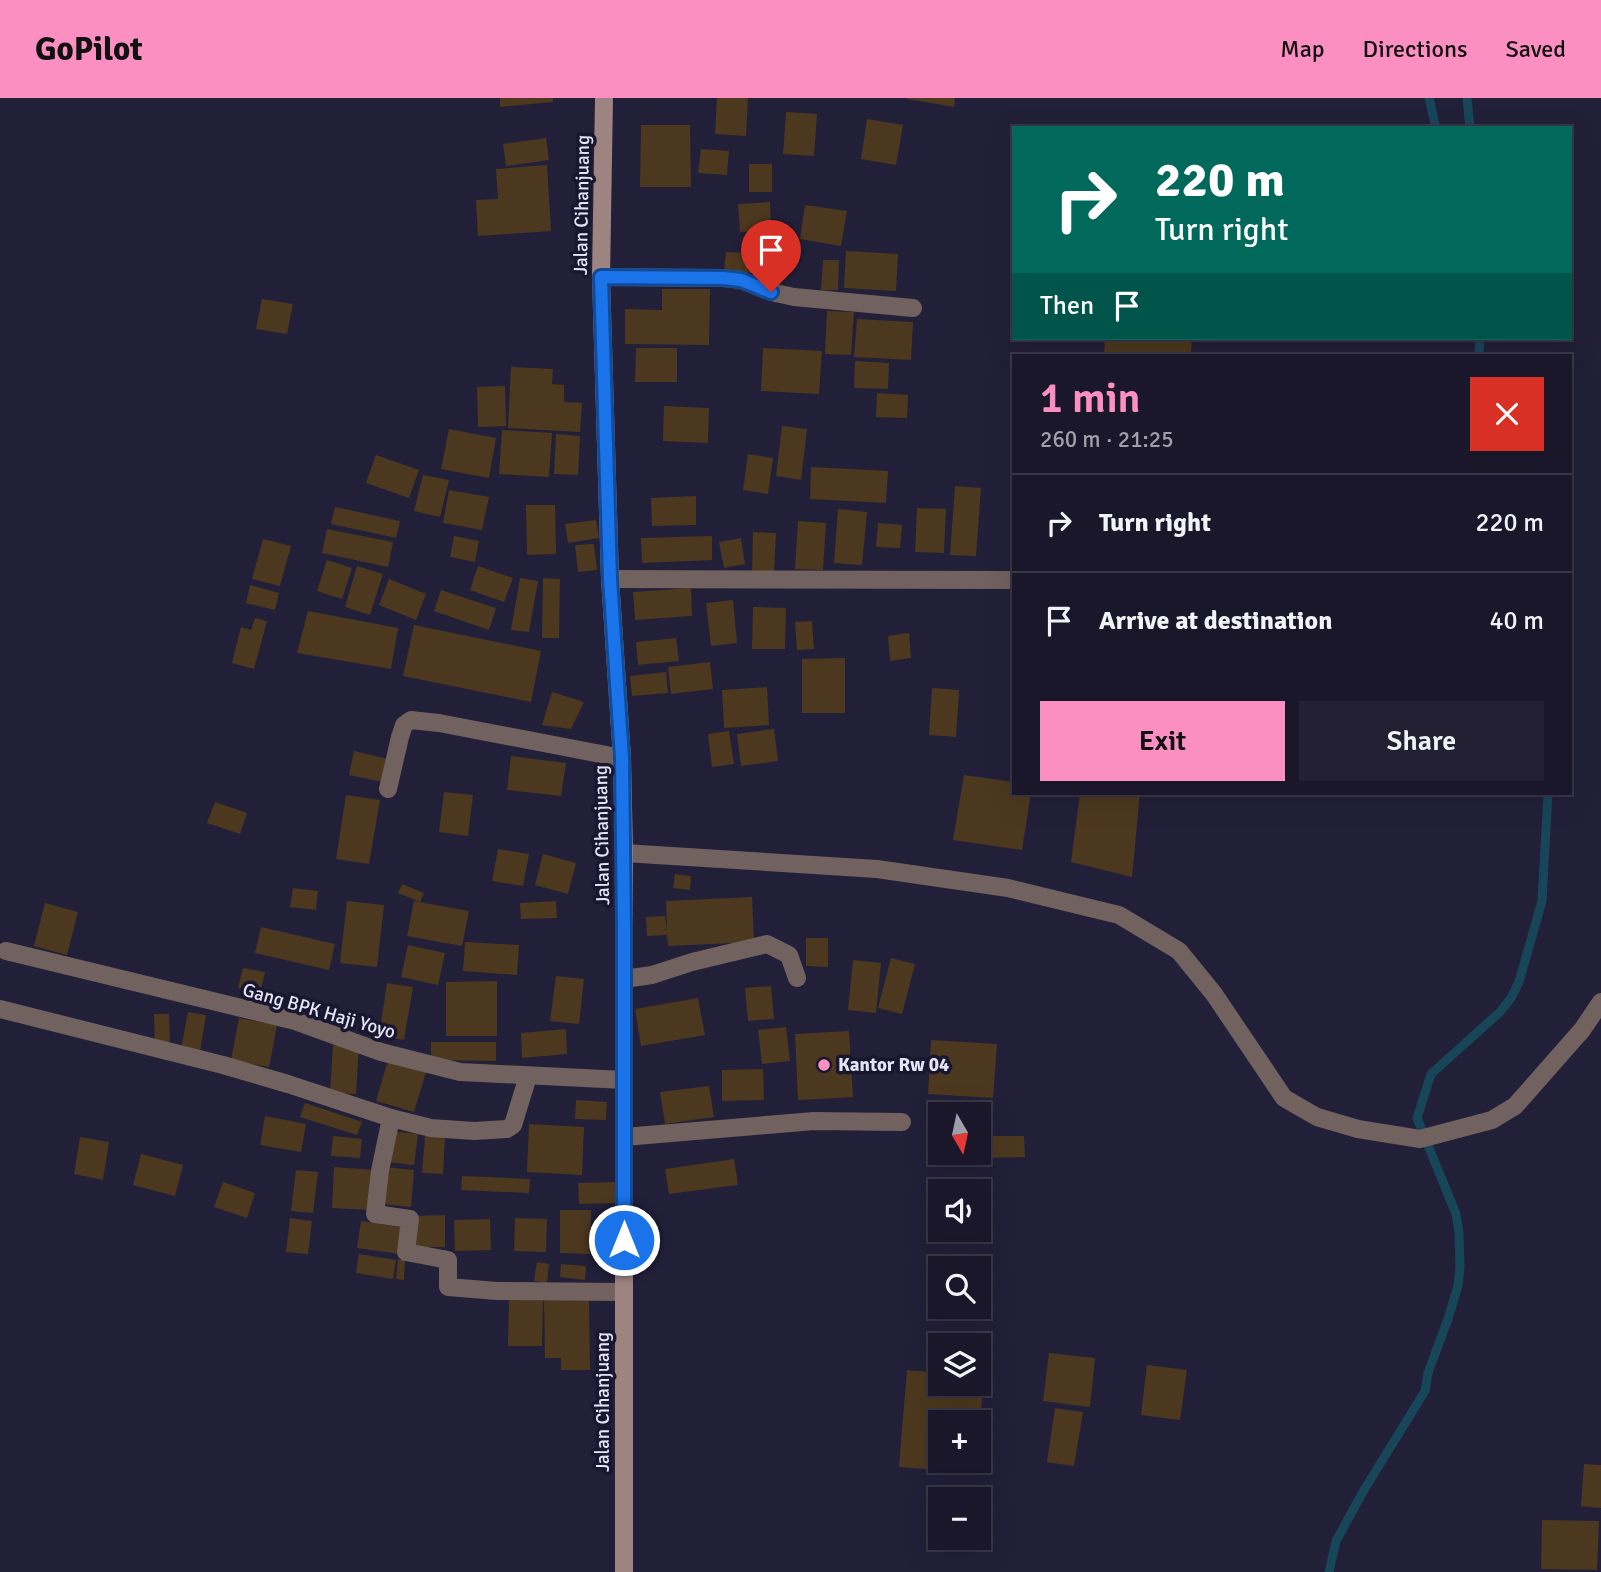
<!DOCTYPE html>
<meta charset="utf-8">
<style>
:root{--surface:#1a172b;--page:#232033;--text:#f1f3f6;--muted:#9f9fa9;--line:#383647;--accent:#fc8fc2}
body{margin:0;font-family:Signika,sans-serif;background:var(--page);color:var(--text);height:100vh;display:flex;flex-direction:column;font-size:26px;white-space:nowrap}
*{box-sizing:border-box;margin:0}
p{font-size:23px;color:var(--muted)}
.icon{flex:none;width:38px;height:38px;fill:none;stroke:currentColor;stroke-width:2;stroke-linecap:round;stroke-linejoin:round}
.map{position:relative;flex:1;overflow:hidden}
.panel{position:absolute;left:1012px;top:256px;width:560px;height:441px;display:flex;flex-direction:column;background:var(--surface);border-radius:0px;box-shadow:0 7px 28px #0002,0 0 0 2px var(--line)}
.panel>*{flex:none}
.guide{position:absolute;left:1012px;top:28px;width:560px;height:214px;border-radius:0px;box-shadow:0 7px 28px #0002,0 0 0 2px var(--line);background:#00695c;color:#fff;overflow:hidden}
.needle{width:46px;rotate:171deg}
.controls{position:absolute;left:928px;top:1004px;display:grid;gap:14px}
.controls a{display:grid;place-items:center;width:63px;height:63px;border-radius:0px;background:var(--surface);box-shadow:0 7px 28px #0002,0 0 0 2px var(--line);font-size:35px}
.pin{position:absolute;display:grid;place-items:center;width:60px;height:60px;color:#fff;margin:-72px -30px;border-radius:50% 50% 50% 0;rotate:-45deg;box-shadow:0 0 7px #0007}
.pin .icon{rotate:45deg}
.me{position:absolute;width:77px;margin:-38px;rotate:0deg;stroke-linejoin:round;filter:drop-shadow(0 0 5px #0008)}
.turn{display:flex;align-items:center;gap:24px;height:147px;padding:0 28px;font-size:32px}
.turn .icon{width:91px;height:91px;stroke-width:2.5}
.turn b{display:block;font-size:49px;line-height:60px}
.then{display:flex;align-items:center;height:66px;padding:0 28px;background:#0003;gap:14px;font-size:26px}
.round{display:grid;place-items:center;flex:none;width:74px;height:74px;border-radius:0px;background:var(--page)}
.headline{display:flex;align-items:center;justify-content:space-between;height:119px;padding:0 28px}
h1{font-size:42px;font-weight:600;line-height:52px;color:var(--accent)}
.primary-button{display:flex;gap:14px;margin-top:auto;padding:14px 28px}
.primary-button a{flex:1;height:80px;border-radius:0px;background:var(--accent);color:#111;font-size:28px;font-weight:600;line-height:80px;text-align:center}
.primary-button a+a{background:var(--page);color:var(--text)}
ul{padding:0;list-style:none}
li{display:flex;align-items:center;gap:21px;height:98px;padding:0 28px;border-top:2px solid var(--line)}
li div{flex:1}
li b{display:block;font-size:26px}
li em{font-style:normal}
header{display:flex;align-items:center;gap:42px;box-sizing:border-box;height:98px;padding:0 35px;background:var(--accent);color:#111}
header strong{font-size:33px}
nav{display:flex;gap:38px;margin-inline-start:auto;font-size:24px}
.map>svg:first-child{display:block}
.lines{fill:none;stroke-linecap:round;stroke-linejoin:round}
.stream{stroke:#174658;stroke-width:9}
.building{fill:#4c381e}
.minor{stroke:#71615f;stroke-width:18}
.secondary{stroke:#9e8480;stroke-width:18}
.route-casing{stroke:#114b97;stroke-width:18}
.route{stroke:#1a73e8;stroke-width:12}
.poi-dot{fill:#fc8fc2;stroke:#19162f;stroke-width:2.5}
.labels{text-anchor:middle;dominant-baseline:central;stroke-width:7;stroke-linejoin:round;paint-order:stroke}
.street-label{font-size:19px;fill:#e5e4f6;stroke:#19162f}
.poi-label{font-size:19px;font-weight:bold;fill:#e5e4f6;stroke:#19162f;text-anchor:start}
</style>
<header>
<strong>GoPilot</strong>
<nav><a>Map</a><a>Directions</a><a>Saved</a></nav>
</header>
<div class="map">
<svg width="1601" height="1474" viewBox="0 0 1601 1474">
<rect width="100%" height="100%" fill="#221f39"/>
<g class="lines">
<g class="stream">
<polyline points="1429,0 1436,30"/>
<polyline points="1467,0 1470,30"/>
<polyline points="1479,257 1480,240"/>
<polyline points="1329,1474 1336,1443 1364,1392 1425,1293 1428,1275 1448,1221 1458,1188 1460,1170 1459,1134 1456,1116 1417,1020 1431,976 1500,914 1511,900 1519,884 1542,803 1548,695"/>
</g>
</g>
<g class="building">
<polygon points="500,0 553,0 553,4 500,9"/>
<polygon points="717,0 748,0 746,38 715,36"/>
<polygon points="907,0 955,0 954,9 907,1"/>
<polygon points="786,14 817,16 814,58 783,56"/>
<polygon points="867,21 903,27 896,67 861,61"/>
<polygon points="641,27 690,27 691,89 640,89"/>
<polygon points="546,40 549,62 506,68 503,46"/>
<polygon points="701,51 729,53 727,77 698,75"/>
<rect x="749" y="66" width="23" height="28"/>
<polygon points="547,67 551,133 478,138 476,102 498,101 496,71"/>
<polygon points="770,104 771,133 740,134 738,106"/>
<polygon points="805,107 847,113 841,148 800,141"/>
<polygon points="846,153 898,156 896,193 844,190"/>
<polygon points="726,154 755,155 753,175 724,174"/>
<polygon points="823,162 839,162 838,192 821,192"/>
<polygon points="662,191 710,191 709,247 625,246 625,211 662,212"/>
<polygon points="262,201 293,206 287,236 256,231"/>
<polygon points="827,213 854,214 851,257 825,256"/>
<polygon points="857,221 913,224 911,262 854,259"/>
<polygon points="1105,240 1192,240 1191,257 1104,257"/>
<polygon points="636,250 677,250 677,284 635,284"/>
<polygon points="763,250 822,253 819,296 761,293"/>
<polygon points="855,263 889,265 888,291 854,290"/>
<polygon points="511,269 553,271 552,286 564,287 564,304 582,305 580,334 508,330"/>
<polygon points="505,288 506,328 478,329 477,289"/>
<polygon points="877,295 908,297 907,320 876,319"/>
<polygon points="664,308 709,310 708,345 663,343"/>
<polygon points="782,328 807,331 801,382 776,378"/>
<polygon points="449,331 496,340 489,380 441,371"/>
<polygon points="502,332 552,335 549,379 499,376"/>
<polygon points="556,336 580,338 578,377 554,376"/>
<polygon points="748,356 773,360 768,396 743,392"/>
<polygon points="376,357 419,372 409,400 366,385"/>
<polygon points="811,369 888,373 886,405 810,401"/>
<polygon points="423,377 449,382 440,419 414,413"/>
<polygon points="955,388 981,390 976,458 950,457"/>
<polygon points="449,392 489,399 482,432 443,425"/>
<polygon points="696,398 696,427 652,428 651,400"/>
<polygon points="526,407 555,407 556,456 527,457"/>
<polygon points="335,409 400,423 396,440 331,426"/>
<polygon points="917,410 946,411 944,455 915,454"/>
<polygon points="838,411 867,414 862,467 834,465"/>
<polygon points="596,422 599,440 568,445 565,426"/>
<polygon points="798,423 826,425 823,472 795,471"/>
<polygon points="878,425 902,427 900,450 876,449"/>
<polygon points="327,431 393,444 388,469 322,455"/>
<polygon points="753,434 776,435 774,474 752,474"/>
<polygon points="454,438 479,443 475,464 450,459"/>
<polygon points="712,438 712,462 642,465 641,440"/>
<polygon points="741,440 745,466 724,470 719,444"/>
<polygon points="263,441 291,448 280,488 252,481"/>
<polygon points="594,446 597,472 578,474 575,447"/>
<polygon points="327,462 352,470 342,501 317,493"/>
<polygon points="357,468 383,476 370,517 345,509"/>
<polygon points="478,468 513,480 504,504 470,492"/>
<polygon points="520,480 538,483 529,534 511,532"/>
<polygon points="543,480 560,481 559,540 542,540"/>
<polygon points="389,481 426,496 416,522 379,507"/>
<polygon points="250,487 279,495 275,512 246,505"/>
<polygon points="691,490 692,518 635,522 633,494"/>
<polygon points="441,492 496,510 489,532 434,513"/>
<polygon points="733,502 737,545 711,548 706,505"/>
<polygon points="753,509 786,510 785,551 752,551"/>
<polygon points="308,513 398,530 391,571 297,555"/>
<polygon points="255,520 267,523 254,571 232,565 241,529 251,532"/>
<polygon points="812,523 814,551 797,552 795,524"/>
<polygon points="414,527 541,553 531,604 403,578"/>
<polygon points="909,535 911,560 890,563 888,538"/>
<polygon points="676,540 679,563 638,567 636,544"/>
<polygon points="845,560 845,615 802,615 802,561"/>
<polygon points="710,564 713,591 671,596 668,569"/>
<polygon points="666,574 668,595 632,598 630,578"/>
<polygon points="767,589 769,627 724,630 722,592"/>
<polygon points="932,590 959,592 956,639 929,637"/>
<polygon points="552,594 584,604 571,631 542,627"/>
<polygon points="774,631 778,663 741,668 737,636"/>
<polygon points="729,633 734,666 712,669 708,636"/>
<polygon points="354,653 388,661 383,684 349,677"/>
<polygon points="511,658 566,665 561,698 507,692"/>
<polygon points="964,677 1013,684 1013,695 1031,695 1022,752 953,742"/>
<polygon points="444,694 473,697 468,738 439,734"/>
<polygon points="1080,695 1140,695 1132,779 1071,764"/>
<polygon points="346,697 380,702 369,766 336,761"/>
<polygon points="215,704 247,715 240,736 207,725"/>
<polygon points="498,751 529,756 523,788 492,783"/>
<polygon points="543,756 576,765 568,796 535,787"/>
<polygon points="675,776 691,778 690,792 673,790"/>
<polygon points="402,786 424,795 420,804 398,795"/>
<polygon points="293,790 318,793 316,812 290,809"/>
<polygon points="752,799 754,844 668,848 667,837 647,838 646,819 665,818 667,832 666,803"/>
<polygon points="347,803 384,807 377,869 340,865"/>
<polygon points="414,803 469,813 462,848 407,838"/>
<polygon points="556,803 557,820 521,821 520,805"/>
<polygon points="45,805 78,814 67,857 34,848"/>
<polygon points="261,829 335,846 329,872 255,855"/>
<polygon points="806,840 828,840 828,869 806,868"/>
<polygon points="465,844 519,847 517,877 463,873"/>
<polygon points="408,847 445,855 438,887 401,879"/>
<polygon points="891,860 915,866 902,916 878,910"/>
<polygon points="853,862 881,865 876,915 848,912"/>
<polygon points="243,870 265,874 260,895 238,890"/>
<polygon points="556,878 584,881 579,926 550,923"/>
<polygon points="497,883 497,938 446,938 446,884"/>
<polygon points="387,885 413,889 404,942 379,938"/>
<polygon points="771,888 774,921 748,923 745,890"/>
<polygon points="698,900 705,937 641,948 635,911"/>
<polygon points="188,914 206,917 199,960 180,956"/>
<polygon points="154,916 169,916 170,948 155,949"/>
<polygon points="239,920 277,927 269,969 231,962"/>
<polygon points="786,929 790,963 762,966 758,932"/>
<polygon points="566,931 567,956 522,960 521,935"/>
<polygon points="849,933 853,999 798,1002 795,936"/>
<polygon points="931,942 997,946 993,1000 928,996"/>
<polygon points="431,944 496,944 496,963 431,962"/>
<polygon points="333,947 359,948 356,996 330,995"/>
<polygon points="388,962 426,974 414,1014 376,1003"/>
<polygon points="763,971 764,1002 722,1003 722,972"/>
<polygon points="709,988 714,1019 665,1026 660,994"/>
<polygon points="576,1002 607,1004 606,1022 575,1021"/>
<polygon points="305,1005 362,1024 357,1037 300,1019"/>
<polygon points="265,1018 306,1026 301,1054 260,1047"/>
<polygon points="529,1026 584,1029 582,1077 527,1074"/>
<polygon points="391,1033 418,1036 414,1067 387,1064"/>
<polygon points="333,1038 362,1041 360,1060 331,1058"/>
<polygon points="425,1038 445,1039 443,1076 422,1075"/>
<polygon points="988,1038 1024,1038 1025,1059 988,1060"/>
<polygon points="80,1039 109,1044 103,1082 74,1076"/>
<polygon points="141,1056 183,1067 175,1098 133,1087"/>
<polygon points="734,1061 738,1087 669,1096 665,1071"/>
<polygon points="334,1069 374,1072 371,1112 332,1110"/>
<polygon points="385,1069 414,1072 411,1109 381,1106"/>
<polygon points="296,1072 318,1074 313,1115 291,1113"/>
<polygon points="462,1078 530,1081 529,1095 461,1092"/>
<polygon points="223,1084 255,1095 247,1120 214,1109"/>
<polygon points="620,1084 620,1105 579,1106 578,1085"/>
<polygon points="560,1112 591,1112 590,1156 560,1155"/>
<polygon points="445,1117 445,1149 414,1149 413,1118"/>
<polygon points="290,1120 312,1123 308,1156 286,1154"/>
<polygon points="515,1120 547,1121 546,1154 514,1153"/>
<polygon points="490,1121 491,1152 455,1153 454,1122"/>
<polygon points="361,1123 405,1130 400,1156 357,1150"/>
<polygon points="359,1156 396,1162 393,1181 356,1175"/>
<polygon points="398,1161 405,1162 404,1182 396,1181"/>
<polygon points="537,1164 549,1166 547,1185 534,1183"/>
<polygon points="561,1166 586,1168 585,1182 560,1179"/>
<polygon points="589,1201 590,1272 561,1272 561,1260 545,1260 544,1202"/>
<polygon points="509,1202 543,1202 542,1248 508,1248"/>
<polygon points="1049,1255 1095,1260 1090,1309 1043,1303"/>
<polygon points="1147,1267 1187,1272 1180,1322 1141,1317"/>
<polygon points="907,1272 940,1275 940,1286 978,1286 978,1278 984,1278 980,1325 940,1325 940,1363 977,1363 976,1375 899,1369"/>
<polygon points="1055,1310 1083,1314 1074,1368 1047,1364"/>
<polygon points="1584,1366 1601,1367 1601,1410 1581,1408"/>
<polygon points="1542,1422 1599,1423 1597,1472 1541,1471"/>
</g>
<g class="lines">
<g class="minor">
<polyline points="601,179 723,180 741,182 771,194 794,199 913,210"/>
<polyline points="610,481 1012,482"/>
<polyline points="388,691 400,639 404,627 411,622 439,625 622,660"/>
<polyline points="624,755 877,771 1008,790 1119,817 1179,853 1214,896 1284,1000 1317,1019 1358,1031 1420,1041 1492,1022 1515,1008 1582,932 1601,904"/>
<polyline points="6,853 295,923 381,954 460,974 624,982"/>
<polyline points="624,881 652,877 692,864 767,846 789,857 797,880"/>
<polyline points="0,911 223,967 288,986 391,1020 431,1030 474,1033 507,1031 513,1027 528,978"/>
<polyline points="391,1020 380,1073 375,1116 410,1121 406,1154 448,1162 448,1189 497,1193 624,1194"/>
<polyline points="624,1039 814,1023 902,1024"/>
</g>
<polyline class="secondary" points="604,0 601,179 610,481 622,660 624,755 624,1474"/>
</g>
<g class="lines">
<defs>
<polyline id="route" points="624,1142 624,831 622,660 610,481 601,179 723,180 741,182 771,194"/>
</defs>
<use href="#route" class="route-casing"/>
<use href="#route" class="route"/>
</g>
<circle class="poi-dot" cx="824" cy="967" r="7"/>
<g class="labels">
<g class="street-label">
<text transform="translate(582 107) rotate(-89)">Jalan Cihanjuang</text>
<text transform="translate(602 737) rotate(-91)">Jalan Cihanjuang</text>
<text transform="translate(319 913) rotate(16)">Gang BPK Haji Yoyo</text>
<text transform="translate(603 1304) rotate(-90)">Jalan Cihanjuang</text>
</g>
<g class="poi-label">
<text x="838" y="967">Kantor Rw 04</text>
</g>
</g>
</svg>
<div class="controls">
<a><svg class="needle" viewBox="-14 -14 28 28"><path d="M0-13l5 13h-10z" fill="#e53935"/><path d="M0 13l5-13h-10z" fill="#9f9fa9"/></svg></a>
<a><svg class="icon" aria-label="sound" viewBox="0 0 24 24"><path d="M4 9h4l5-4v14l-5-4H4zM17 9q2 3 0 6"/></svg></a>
<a><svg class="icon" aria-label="search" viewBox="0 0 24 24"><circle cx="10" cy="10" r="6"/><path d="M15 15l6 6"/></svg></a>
<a><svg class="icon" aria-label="layers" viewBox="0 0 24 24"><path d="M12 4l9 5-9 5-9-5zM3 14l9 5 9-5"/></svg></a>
<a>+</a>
<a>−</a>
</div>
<div class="pin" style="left:771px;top:194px;background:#d93025"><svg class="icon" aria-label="arrive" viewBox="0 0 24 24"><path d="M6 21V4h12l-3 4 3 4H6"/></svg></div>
<svg class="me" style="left:624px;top:1142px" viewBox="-20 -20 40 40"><circle r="17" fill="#1a73e8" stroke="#fff" stroke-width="3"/><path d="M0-11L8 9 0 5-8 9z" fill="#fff"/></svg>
<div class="guide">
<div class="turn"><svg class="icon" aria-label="right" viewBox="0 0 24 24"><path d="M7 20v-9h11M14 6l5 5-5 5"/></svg><div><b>220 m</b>Turn right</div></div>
<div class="then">Then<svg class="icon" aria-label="arrive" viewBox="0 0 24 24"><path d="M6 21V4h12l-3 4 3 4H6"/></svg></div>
</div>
<section class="panel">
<div class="headline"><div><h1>1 min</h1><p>260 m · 21:25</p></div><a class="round" style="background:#d93025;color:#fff"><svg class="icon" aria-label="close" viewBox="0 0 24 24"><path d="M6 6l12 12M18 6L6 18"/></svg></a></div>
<ul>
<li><svg class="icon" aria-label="right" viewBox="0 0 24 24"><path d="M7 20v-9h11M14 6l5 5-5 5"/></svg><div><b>Turn right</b></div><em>220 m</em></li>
<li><svg class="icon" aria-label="arrive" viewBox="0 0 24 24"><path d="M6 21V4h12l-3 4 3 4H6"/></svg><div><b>Arrive at destination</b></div><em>40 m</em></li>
</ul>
<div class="primary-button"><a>Exit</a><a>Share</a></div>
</section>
</div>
